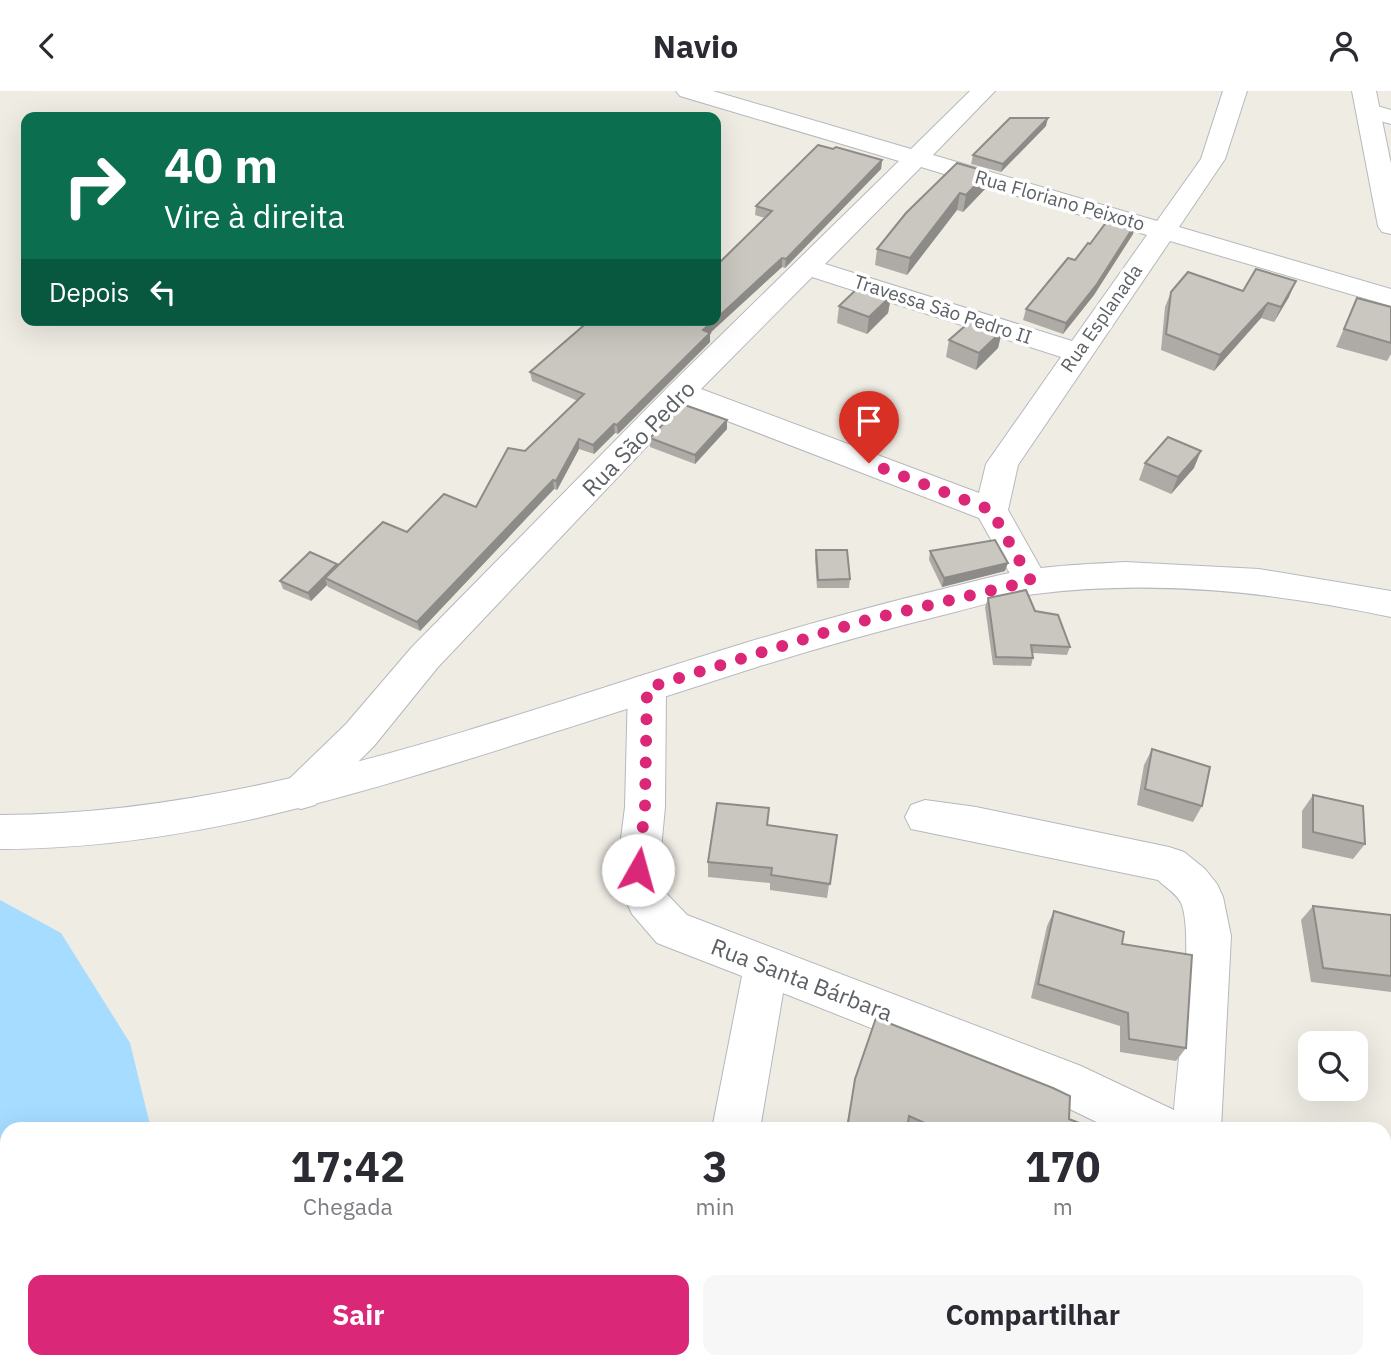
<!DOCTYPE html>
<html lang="pt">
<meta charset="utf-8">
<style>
:root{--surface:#fff;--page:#f7f7f7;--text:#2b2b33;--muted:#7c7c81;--accent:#db2777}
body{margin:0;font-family:"IBM Plex Sans",sans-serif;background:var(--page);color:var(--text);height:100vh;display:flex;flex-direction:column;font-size:26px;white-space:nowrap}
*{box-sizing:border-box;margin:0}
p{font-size:23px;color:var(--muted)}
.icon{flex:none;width:38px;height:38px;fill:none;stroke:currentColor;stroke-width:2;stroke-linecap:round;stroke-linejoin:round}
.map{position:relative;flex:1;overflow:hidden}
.sheet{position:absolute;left:0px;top:1031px;width:1391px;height:247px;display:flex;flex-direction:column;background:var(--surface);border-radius:21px 21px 0 0;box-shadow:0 7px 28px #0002}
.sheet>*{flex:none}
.guide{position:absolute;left:21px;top:21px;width:700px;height:214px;border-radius:14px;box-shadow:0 7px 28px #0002;background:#0b6e4f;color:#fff;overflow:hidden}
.fabs{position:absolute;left:1298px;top:940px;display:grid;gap:14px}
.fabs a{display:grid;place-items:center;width:70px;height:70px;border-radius:14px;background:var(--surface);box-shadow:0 7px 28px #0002;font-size:35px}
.pin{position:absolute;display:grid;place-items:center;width:60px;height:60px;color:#fff;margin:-72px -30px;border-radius:50% 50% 50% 0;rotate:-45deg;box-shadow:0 0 7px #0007}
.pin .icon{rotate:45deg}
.me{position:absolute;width:77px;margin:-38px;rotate:7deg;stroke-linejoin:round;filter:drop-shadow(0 0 5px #0008)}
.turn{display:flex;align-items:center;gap:24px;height:147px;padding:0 28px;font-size:32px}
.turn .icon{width:91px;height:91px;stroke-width:2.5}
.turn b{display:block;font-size:49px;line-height:60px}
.then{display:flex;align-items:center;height:66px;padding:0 28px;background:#0003;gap:14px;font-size:26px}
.eta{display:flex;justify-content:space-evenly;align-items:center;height:119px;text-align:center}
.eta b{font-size:42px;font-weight:800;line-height:49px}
.primary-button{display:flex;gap:14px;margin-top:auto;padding:14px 28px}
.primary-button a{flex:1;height:80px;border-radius:14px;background:var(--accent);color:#fff;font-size:28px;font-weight:800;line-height:80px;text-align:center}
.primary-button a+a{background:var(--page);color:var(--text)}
header{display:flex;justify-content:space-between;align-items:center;height:91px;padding:0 28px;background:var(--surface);font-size:32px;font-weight:800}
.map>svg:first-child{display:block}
.water{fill:#a5dcff}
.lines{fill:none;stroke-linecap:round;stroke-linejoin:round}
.street-casing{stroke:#b5b8bc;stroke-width:2}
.secondary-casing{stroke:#b6babf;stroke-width:2}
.street{fill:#fff;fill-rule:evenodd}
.secondary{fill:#fff;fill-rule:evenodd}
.wall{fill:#aeaba6}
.shaded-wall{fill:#8d8b87}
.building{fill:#cac7c1;stroke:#8d8b87;stroke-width:2}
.route{stroke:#db2777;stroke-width:12;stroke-dasharray:0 21.6}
.labels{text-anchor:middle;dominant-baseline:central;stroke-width:7;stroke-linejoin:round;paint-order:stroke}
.far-street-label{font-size:19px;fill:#5c6165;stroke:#fff}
.street-label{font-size:23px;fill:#5c6165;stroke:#fff}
</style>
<header><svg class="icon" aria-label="back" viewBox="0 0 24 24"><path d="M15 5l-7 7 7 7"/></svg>Navio<svg class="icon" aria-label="person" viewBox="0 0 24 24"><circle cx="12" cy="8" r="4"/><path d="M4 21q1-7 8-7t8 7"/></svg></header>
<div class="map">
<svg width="1391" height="1276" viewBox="0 0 1391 1276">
<rect width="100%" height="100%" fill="#efece4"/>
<polygon class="water" points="0,809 61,842 130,952 151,1038 7,1038 7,1179 0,1186"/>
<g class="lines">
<defs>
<g id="street">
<path d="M676 0H713L911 58 970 0H995L933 64 1157 130 1201 68 1223 0H1247L1225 68 1179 136 1391 198V215L1170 150 1018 374 1008 419 1048 490 1043 499 1031 503 1019 499 979 427 686 314 438 576 374 655 315 714 301 718 287 714 281 702 287 690 346 633 412 556 670 294 899 70 680 5ZM921 76 1147 144 1072 250 825 173ZM812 186 1061 266 986 373 979 402 701 298Z"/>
<polygon points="1370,13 1391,19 1391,33 1362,25 1358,20 1362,15"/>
<path d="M647 583 660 587 666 597 665 716 659 779 665 801 687 824 1081 975 1174 1019C1177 979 1195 841 1181 812 1177 803 1165 796 1158 789L911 738 905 726 911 714 925 709 976 716 1169 756 1184 761 1205 778 1217 793 1223 806 1231 845 1221 1038H1111L1047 1007 783 902 760 1038H712L742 885 657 852 632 823 626 810 617 779 625 716 628 597 634 587Z"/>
<polygon points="1384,1115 1391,1118 1391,1168 1384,1165"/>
<polygon points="667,1270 721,1270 720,1276 666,1276"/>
<rect x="1166" y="1270" width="54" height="6"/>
</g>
<g id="secondary">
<polygon points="1352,0 1376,0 1391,73 1391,143 1382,141 1378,135"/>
<path d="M1125 471 1259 478 1391 500V526C1273 501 1155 488 1035 503 1006 506 979 515 951 522 886 538 821 556 757 576 657 608 557 641 456 672 305 719 159 758 0 758V724C255 723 503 626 745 552 812 532 879 513 947 497 973 491 999 483 1026 479 1059 474 1092 473 1125 471Z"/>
</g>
</defs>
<use href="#street" class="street-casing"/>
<use href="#secondary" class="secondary-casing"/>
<use href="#street" class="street"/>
<use href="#secondary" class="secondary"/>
</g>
<g class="wall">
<polygon points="1046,35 1001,81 971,73 973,64"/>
<polygon points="833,58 882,69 881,78 785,177 782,176 710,242 710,251 618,343 615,342 594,363 579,358 557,399 554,398 420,540 328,496 327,494 311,510 283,498 280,490 338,475 407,441 476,416 525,360 578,310 532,290 530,281 649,230 716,229 765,127 755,124 756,115"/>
<polygon points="988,81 985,98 963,121 957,119 907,184 875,174 877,158"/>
<polygon points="1133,143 1094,204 1063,243 1023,229 1026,218 1075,169 1090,153"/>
<polygon points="1243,200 1289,206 1274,231 1261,227 1214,280 1161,259 1165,216 1171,201"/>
<polygon points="891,205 888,222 867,243 837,232 839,215"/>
<polygon points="1357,207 1391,216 1391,263 1387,270 1336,256"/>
<polygon points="1002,240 998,257 976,279 946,266 949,249"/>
<polygon points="727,329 727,338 695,373 650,356 650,347"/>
<polygon points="1145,372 1194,377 1171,403 1139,389"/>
<polygon points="816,459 850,488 849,497 817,497 815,468"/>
<polygon points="930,460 1005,480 942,496 929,469"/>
<polygon points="988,507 1035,520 1070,556 1067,564 1033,562 1033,567 1031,575 993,574 985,516"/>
<polygon points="1152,658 1202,715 1193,731 1137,714 1144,674"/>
<polygon points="1313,704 1365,753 1353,768 1302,757 1302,720"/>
<polygon points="767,734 837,744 827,807 770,799 770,792 708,786 708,771"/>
<polygon points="1313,815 1391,824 1391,901 1311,891 1301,829"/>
<polygon points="1054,820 1122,853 1186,957 1176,970 1120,961 1120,935 1031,907 1047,835"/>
<polygon points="855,988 1069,1028 1094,1038 846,1038"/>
<polygon points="1384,1160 1391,1163 1391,1256 1384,1260"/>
<polygon points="638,1270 666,1270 663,1276"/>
</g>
<g class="shaded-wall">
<polygon points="1048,27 1046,35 1001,81 1003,73"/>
<polygon points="882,69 881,78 785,177 786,168"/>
<polygon points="988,81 985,98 963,121 966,104"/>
<polygon points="960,102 957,119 907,184 910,167"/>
<polygon points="1136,132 1133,143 1094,204 1063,243 1066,232"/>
<polygon points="782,167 782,176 710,242 710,251 618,343 617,334 703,239 716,229 716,228"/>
<polygon points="1296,190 1289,206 1274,231 1281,216"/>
<polygon points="891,205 888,222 867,243 869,226"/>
<polygon points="1268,212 1261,227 1214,280 1220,264"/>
<polygon points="1002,240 998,257 976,279 979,262"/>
<polygon points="727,329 727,338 695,373 695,364"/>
<polygon points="614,333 615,342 594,363 593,354"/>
<polygon points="579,348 579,358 557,399 556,390"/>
<polygon points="1201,360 1194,377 1171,403 1178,386"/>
<polygon points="553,389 554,398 420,540 417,531"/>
<polygon points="1008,472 1005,480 942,496 944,487"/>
<polygon points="337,473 340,481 325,487 327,494 311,510 308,502"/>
<polygon points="532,1270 538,1270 537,1276 531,1276"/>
</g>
<g class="building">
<polygon points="1010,27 1048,27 1003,73 973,64"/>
<polygon points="818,54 833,58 836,56 882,69 786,168 782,167 716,228 716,175 772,120 756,115"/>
<polygon points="957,72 988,81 966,104 960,102 910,167 877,158 906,122"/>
<polygon points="1111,125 1136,132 1097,193 1066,232 1026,218 1068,167 1075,169 1088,152 1090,153"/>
<polygon points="1256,178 1296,190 1281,216 1268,212 1220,264 1166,243 1171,201 1188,181 1243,200"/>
<polygon points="861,194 891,205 869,226 839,215"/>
<polygon points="1357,207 1391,216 1391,252 1344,238"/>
<polygon points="973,228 1002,240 979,262 949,249"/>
<polygon points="590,229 646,229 649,230 650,229 714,229 703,239 710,242 617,334 614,333 593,354 579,348 556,390 553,389 417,531 325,487 383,431 407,441 444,403 476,416 508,357 525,360 584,303 530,281"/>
<polygon points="682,313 727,329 695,364 650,347"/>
<polygon points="1168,346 1201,360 1178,386 1145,372"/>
<polygon points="995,449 1008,472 944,487 930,460"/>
<polygon points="816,459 847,459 850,488 818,489"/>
<polygon points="310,461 337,473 308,502 280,490"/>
<polygon points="1026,499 1035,520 1058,524 1070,556 1031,554 1033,567 996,566 988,507"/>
<polygon points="1152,658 1210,676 1202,715 1145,698"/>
<polygon points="1313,704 1363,715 1365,753 1313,741"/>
<polygon points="717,712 769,717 767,734 837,744 830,793 771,784 772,777 708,771"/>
<polygon points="1313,815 1391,824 1391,885 1323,877"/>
<polygon points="1054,820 1124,841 1122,853 1192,864 1186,957 1129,948 1128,922 1038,893"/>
<polygon points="876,927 1053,997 1070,1005 1069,1028 1094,1038 938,1038 909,1025 907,1038 847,1038 855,988"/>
<polygon points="1384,1160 1391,1163 1391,1254 1384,1251"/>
<polygon points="477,1270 532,1270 531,1276 475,1276"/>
<polygon points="838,1270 937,1270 936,1276 837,1276"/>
</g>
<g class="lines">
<polyline class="route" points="638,779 645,716 647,597 859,531 1031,490 991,419 869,372"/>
</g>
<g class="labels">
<g class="far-street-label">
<text transform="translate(1060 109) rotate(16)">Rua Floriano Peixoto</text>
<text transform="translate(943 218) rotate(18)">Travessa São Pedro II</text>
<text transform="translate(1101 227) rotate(-55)">Rua Esplanada</text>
</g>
<g class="street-label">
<text transform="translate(638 347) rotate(-46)">Rua São Pedro</text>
<text transform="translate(802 888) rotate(21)">Rua Santa Bárbara</text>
</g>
</g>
</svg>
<div class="fabs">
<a><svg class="icon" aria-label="search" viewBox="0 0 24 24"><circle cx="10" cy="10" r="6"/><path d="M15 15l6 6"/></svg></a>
</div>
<div class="pin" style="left:869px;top:372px;background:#d93025"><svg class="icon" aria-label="arrive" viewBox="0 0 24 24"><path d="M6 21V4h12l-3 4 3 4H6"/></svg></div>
<svg class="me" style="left:638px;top:779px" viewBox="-20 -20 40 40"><circle r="19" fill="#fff"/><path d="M0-13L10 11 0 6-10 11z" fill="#db2777"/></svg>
<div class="guide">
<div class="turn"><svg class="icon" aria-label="right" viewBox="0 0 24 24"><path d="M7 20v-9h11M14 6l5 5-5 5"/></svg><div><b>40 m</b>Vire à direita</div></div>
<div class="then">Depois<svg class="icon" aria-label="left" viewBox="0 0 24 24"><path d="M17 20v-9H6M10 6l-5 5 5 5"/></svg></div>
</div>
<section class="sheet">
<div class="eta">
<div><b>17:42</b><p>Chegada</p></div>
<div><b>3</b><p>min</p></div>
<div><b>170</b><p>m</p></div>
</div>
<div class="primary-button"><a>Sair</a><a>Compartilhar</a></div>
</section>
</div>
